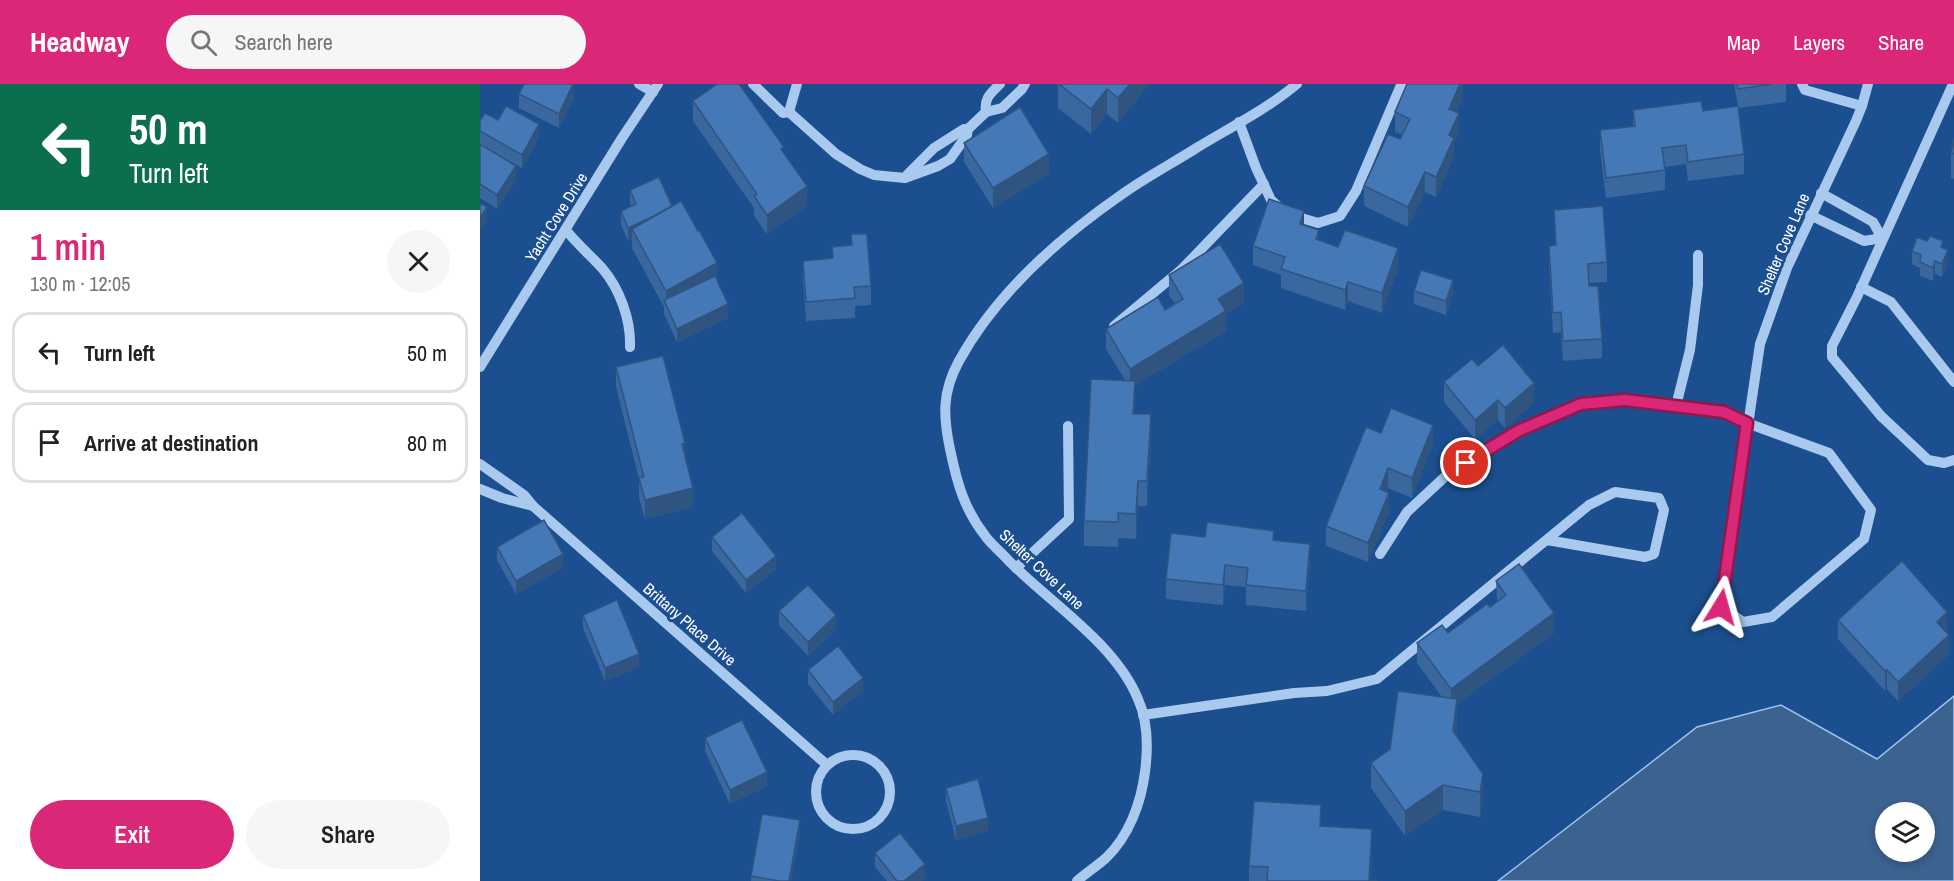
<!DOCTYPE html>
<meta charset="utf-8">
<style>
:root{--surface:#fff;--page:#f6f6f6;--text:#222;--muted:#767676;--line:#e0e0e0;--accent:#db2777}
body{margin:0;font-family:"Archivo Narrow",sans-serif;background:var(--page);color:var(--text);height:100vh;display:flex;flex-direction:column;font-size:22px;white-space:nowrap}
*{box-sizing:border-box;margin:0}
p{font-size:20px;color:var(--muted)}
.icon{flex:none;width:33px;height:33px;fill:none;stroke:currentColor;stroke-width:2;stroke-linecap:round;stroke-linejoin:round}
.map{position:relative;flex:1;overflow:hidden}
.side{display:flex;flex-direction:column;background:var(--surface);width:480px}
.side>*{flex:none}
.top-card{background:#0b6e4f;color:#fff;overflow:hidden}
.controls{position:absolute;left:1395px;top:718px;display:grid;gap:12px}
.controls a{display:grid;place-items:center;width:60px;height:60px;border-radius:50%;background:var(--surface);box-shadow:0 3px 9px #0003;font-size:30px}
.pin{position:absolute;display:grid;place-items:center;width:51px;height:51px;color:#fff;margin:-26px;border:3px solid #fff;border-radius:50%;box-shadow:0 2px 6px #0007}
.me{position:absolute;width:66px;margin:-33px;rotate:8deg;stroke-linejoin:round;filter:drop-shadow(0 0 4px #0008)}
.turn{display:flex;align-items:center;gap:21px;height:126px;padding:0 30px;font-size:27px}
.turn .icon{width:78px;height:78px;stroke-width:2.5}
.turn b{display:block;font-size:42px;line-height:51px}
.round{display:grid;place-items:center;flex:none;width:63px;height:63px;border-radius:32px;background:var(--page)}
.head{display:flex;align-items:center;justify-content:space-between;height:102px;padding:0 30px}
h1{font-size:36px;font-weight:600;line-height:45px;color:var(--accent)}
.primary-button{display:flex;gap:12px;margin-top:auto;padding:12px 30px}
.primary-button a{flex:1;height:69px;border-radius:36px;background:var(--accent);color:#fff;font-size:24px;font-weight:600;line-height:69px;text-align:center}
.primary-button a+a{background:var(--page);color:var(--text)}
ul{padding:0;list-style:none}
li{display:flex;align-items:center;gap:18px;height:81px;margin:0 12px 9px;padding:0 18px;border:3px solid var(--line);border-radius:18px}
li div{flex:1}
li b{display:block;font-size:22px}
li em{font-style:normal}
header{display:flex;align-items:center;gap:36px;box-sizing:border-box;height:84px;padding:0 30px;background:var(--accent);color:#fff}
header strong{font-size:28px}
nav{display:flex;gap:33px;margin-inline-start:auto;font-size:21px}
.search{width:420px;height:54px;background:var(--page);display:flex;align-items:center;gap:15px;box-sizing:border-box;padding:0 21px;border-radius:33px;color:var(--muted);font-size:22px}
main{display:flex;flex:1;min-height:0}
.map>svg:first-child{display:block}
.water{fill:#3c6290;stroke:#9cc4f0;stroke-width:1.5;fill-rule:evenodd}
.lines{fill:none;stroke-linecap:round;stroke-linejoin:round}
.minor{stroke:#a9c9ee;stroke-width:10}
.wall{fill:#3a679d}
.shaded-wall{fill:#305480}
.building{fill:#4478b7;stroke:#305480;stroke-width:1.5}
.route-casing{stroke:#8e194d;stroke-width:15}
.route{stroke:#db2777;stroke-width:10}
.labels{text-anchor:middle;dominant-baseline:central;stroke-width:6;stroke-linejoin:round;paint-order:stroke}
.street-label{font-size:16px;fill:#fff;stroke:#1b4f8f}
</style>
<header>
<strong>Headway</strong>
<div class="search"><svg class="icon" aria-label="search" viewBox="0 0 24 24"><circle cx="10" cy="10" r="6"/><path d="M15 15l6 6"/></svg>Search here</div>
<nav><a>Map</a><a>Layers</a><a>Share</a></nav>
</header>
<main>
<section class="side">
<div class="top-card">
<div class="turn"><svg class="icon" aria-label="left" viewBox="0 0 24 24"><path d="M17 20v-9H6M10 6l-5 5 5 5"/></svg><div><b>50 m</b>Turn left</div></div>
</div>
<div class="head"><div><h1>1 min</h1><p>130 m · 12:05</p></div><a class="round"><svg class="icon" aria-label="close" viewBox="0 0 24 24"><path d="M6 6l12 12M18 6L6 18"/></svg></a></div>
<ul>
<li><svg class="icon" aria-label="left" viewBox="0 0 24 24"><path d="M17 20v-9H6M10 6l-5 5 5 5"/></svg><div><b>Turn left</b></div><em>50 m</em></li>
<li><svg class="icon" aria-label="arrive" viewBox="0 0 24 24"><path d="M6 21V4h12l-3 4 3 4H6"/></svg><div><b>Arrive at destination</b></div><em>80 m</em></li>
</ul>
<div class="primary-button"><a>Exit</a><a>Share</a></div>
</section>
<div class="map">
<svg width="1474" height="797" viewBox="0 0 1474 797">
<rect width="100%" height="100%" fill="#1b4f8f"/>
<path class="water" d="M1474 612V797H1018L1217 643 1301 621 1397 675ZM1406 729H1444V768H1406Z"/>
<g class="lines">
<g class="minor">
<polyline points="159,0 173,8"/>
<polyline points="273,0 303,29 309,28 317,0"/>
<polyline points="1322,0 1325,6 1382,22"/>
<polyline points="1473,0 1377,213 1352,262 1352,273 1401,332 1448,376 1464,379 1474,376"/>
<polyline points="309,28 356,70 380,85 394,91 425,94 458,82 470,75 487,51 488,45 506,28 522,24 542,5 545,0"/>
<path d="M506 28C504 14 510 10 520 0"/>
<polyline points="759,38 776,84 791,116 805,129 838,139 860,132 876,107 921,1"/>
<polyline points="427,91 454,64 484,45 488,45"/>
<polyline points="1330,131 1384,157 1402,154 1393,138 1341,109"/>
<path d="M86 146C97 160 110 171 122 184 140 205 151 236 150 263"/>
<polyline points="1381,203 1411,218 1474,298"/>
<polyline points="634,242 702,185 784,100"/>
<polyline points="0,283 142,54 178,0"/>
<polyline points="1196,322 1210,266 1218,201 1218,171"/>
<polyline points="0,380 44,411 53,422 347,681"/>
<polyline points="0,405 22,414 53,422"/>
<polyline points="900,470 927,428 969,389 1038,347 1101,320 1145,316 1244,328 1267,339 1349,369 1391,426 1384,455 1292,533 1263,538 1241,523 1280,260 1307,184 1376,37 1382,22 1388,0"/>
<polyline points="536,484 589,435 588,342"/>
<polyline points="663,631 814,609 847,607 897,595 1109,421 1135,408 1179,414 1184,426 1174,470 1165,473 1067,456"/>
<circle cx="373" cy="708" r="37"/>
<path d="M597 797C606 789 617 782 626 774 649 752 661 719 665 688 668 665 668 637 658 615 635 559 569 518 528 476 521 468 512 461 506 453 484 425 477 399 470 365 463 332 462 308 479 277 516 210 579 154 641 111 666 93 693 79 718 63 751 43 787 25 817 0"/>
</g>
</g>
<g class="wall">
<polygon points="578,0 669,0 638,39 627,30 611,50 578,24"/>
<polygon points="983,0 983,14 976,28 979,49 974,59 974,73 956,113 945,108 928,143 884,122 884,102 920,55 922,51 915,48 915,28"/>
<polygon points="1254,0 1306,0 1306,18 1258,24 1264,70 1264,90 1208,97 1206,80 1185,83 1185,106 1126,114 1120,66 1120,46 1153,42 1153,26 1223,27 1258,22"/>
<polygon points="39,10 94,13 79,44 39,24"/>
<polygon points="213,17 304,70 327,122 287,150 274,132 274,124 213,37"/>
<polygon points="18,36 59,53 42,84 8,65 36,96 17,125 0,114 0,37"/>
<polygon points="1474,54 1474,95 1471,94 1471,69"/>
<polygon points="484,59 569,89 513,124 484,78"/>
<polygon points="150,106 192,122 237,196 248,234 197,258 184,230 184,223 152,164 152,155 148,157 141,141 141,127 151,123 150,119"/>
<polygon points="1074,126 1127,178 1127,198 1109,199 1122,255 1122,274 1083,277 1081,248 1073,249 1069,181 1069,162 1075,161"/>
<polygon points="824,141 839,157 918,184 902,229 868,217 865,226 801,204 801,191 773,181 773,162"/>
<polygon points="371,150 391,202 391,221 375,222 375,234 326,237 323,196 323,177 352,174 352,163 371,161"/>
<polygon points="1463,164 1468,179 1462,193 1455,190 1453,197 1440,192 1440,184 1432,180 1432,167"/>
<polygon points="689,191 764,219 746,230 746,247 655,301 654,330 671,356 667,422 658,422 656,455 638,454 638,463 604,462 604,437 645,296 626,265 626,245 685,226 695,220 689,211"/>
<polygon points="934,207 973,209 966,231 934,220"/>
<polygon points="998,282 1054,319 1025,344 1018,336 995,355 964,318 964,298"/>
<polygon points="136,283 205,374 213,423 165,435 159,414 159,395 136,303"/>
<polygon points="901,349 953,360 932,414 908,404 906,408 909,428 888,478 846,462 846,442"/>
<polygon points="232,453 296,485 266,509 232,467"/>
<polygon points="725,453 794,456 830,479 826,527 766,521 766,503 745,501 743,521 686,515 686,495"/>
<polygon points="17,463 83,484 36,510 17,476"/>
<polygon points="1016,497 1074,549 977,620 977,640 976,652 1003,690 1003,715 1000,733 963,726 925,752 891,704 891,679 910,665 962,613 937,579 937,559 968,549 1017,518"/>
<polygon points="299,527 356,545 328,572 299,541"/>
<polygon points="103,531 159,583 125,597 103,544"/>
<polygon points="1358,536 1467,548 1469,570 1418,617 1407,605 1405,607 1358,555"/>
<polygon points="328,586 383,607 353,631 328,600"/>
<polygon points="225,654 287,702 250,720 225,667"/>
<polygon points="466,704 508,747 476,756 466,717"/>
<polygon points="841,742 892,770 891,796 898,797 769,797 769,782"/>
<polygon points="320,750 311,797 271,797 271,792"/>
<polygon points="395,769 445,794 441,797 407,797 395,783"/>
</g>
<g class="shaded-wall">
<polygon points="94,0 94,13 79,44 79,30"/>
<polygon points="650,0 669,0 638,39 638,14"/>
<polygon points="980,0 983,0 983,14 969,44 969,25"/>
<polygon points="627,5 627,30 611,50 611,25"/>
<polygon points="979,29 979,49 974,59 974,73 956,113 956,93 969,51"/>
<polygon points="59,40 59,53 42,84 42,71"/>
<polygon points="569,70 569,89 513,124 513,104"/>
<polygon points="36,82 36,96 17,125 17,111"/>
<polygon points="945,88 945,108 928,143 928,123"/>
<polygon points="327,102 327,122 287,150 287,131"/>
<polygon points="7,123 7,137 0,147 0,134"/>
<polygon points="193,124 152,145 152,155 148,157 148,144"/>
<polygon points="824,127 824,147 820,140"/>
<polygon points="839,146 839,166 836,155"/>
<polygon points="918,164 918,184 902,229 902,209"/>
<polygon points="1468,166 1468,179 1462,193 1462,180"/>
<polygon points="1455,177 1455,190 1453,197 1453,184"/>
<polygon points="237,179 237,198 186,220 186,207"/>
<polygon points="973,196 973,209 966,231 966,217"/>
<polygon points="868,198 868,217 865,226 865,206"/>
<polygon points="764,199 764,219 746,230 746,247 655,301 653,355 650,304 650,285 738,215"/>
<polygon points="248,220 248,234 197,258 197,245"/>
<polygon points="1054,299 1054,319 1025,344 1025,324"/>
<polygon points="1018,316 1018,336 995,355 995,336"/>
<polygon points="671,330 671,356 667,422 667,397"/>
<polygon points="953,341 953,360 932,414 932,394"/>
<polygon points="205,359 205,379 202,360"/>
<polygon points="908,384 908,404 900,425 900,405"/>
<polygon points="658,397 658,422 656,455 656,430"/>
<polygon points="213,404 213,423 165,435 165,416"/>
<polygon points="909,409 909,428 888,478 888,459"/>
<polygon points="830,460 830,479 826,527 826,507"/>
<polygon points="83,470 83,484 36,510 36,497"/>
<polygon points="296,472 296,485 266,509 266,496"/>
<polygon points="745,481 745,501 743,521 743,501"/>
<polygon points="1467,528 1467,548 1457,558 1457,538"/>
<polygon points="1074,529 1074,549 977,620 977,640 973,672 971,605"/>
<polygon points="356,531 356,545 328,572 328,558"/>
<polygon points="1469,551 1469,570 1418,617 1418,598"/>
<polygon points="159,570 159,583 125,597 125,584"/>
<polygon points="1407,586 1407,605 1405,607 1405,587"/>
<polygon points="383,594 383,607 353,631 353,618"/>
<polygon points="287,688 287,702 250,720 250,706"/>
<polygon points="1003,690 1003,715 1000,733 1000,708"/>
<polygon points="963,701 963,726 925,752 925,727"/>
<polygon points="508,734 508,747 476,756 476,742"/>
<polygon points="320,736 320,750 311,797 309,797"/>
<polygon points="892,745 892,770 891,797 889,797"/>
<polygon points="445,780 445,794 441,797 424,797"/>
</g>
<g class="building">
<polygon points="44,0 93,0 79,30 39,10"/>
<polygon points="237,0 259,0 304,63 301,65 327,102 287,131 274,112 277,110 213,17"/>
<polygon points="579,0 650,0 638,14 627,5 611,25"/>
<polygon points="927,0 980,0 969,25 979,29 969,51 974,54 956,93 945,88 928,123 884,102 908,50 920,55 930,35 915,28"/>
<polygon points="1257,0 1292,0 1258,5"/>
<polygon points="1221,17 1223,27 1258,22 1264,70 1208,78 1206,61 1182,64 1185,86 1126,94 1120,46 1155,42 1153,26"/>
<polygon points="26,22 59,40 42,71 0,47 0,37 5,29 18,36"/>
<polygon points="540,23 569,70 513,104 484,59"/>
<polygon points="1474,54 1474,70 1471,69"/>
<polygon points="0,60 36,82 17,111 0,100"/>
<polygon points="179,93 192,122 174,132 148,144 141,127 156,120 150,106"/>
<polygon points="789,115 824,127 820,140 839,146 836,155 858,163 865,146 918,164 902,209 868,198 865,206 801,185 805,173 773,162"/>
<polygon points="201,117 218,147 219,146 237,179 186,207 152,145"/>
<polygon points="0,119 7,123 0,134"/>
<polygon points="1123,122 1127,178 1108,180 1109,202 1118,202 1122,255 1083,257 1081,228 1073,229 1069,162 1076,161 1074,126"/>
<polygon points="371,150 387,150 391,202 374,203 375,214 326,218 323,177 353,174 352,163 372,161"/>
<polygon points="1450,152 1463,157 1461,163 1468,166 1462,180 1455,177 1453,184 1440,178 1441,171 1432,167 1437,153 1447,157"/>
<polygon points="740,160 764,199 738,215 746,227 650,285 626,245 678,213 685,226 703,215 689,191"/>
<polygon points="941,186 973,196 966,217 934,207"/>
<polygon points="235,192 248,220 197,245 184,216"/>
<polygon points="1023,261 1054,299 1025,324 1018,316 995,336 964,298 992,275 998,282"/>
<polygon points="183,272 205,359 202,360 213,404 165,416 159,394 164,393 136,283"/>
<polygon points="611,295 655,297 653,330 671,330 667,397 658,397 656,430 638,429 638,438 604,437"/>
<polygon points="911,324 953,341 932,394 908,384 900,405 909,409 888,459 846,442 886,343 901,349"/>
<polygon points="262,429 296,472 266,496 232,453"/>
<polygon points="64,436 83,470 36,497 17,463"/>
<polygon points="727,438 794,447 793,456 830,460 826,507 766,501 768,484 745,481 743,501 686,495 691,449 725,453"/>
<polygon points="1422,477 1467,528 1457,538 1469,551 1418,598 1407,586 1405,587 1358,536"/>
<polygon points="1039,480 1074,529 971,605 937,559 962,541 968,549 1007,520 1010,523 1026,511 1016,497"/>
<polygon points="328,501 356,531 328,558 299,527"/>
<polygon points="137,516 159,570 125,584 103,531"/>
<polygon points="358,562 383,594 353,618 328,586"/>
<polygon points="918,607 977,615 973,647 1003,690 1000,708 963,701 925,727 891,679 910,665"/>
<polygon points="262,636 287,688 250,706 225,654"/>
<polygon points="498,695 508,734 476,742 466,704"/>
<polygon points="774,717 841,721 840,742 892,745 889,796 898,797 787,797 788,783 769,782"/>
<polygon points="282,730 320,736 309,797 300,797 271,792"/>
<polygon points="420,749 445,780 424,797 417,797 395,769"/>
</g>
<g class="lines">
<defs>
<polyline id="route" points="986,379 1038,347 1101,320 1145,316 1244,328 1267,339 1241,523"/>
</defs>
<use href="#route" class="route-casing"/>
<use href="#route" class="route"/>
</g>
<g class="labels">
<g class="street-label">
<text transform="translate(76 133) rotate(-58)">Yacht Cove Drive</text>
<text transform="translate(1303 160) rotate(-67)">Shelter Cove Lane</text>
<text transform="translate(562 485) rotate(43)">Shelter Cove Lane</text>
<text transform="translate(210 540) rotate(41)">Brittany Place Drive</text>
</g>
</g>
</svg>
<div class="controls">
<a><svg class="icon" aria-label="layers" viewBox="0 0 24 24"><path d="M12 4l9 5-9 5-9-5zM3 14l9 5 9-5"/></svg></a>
</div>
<div class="pin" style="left:986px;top:379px;background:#d93025"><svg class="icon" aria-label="arrive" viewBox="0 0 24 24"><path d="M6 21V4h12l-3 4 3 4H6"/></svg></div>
<svg class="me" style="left:1241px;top:523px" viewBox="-20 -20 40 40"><path d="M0-17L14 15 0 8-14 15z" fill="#db2777" stroke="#fff" stroke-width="4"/></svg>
</div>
</main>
